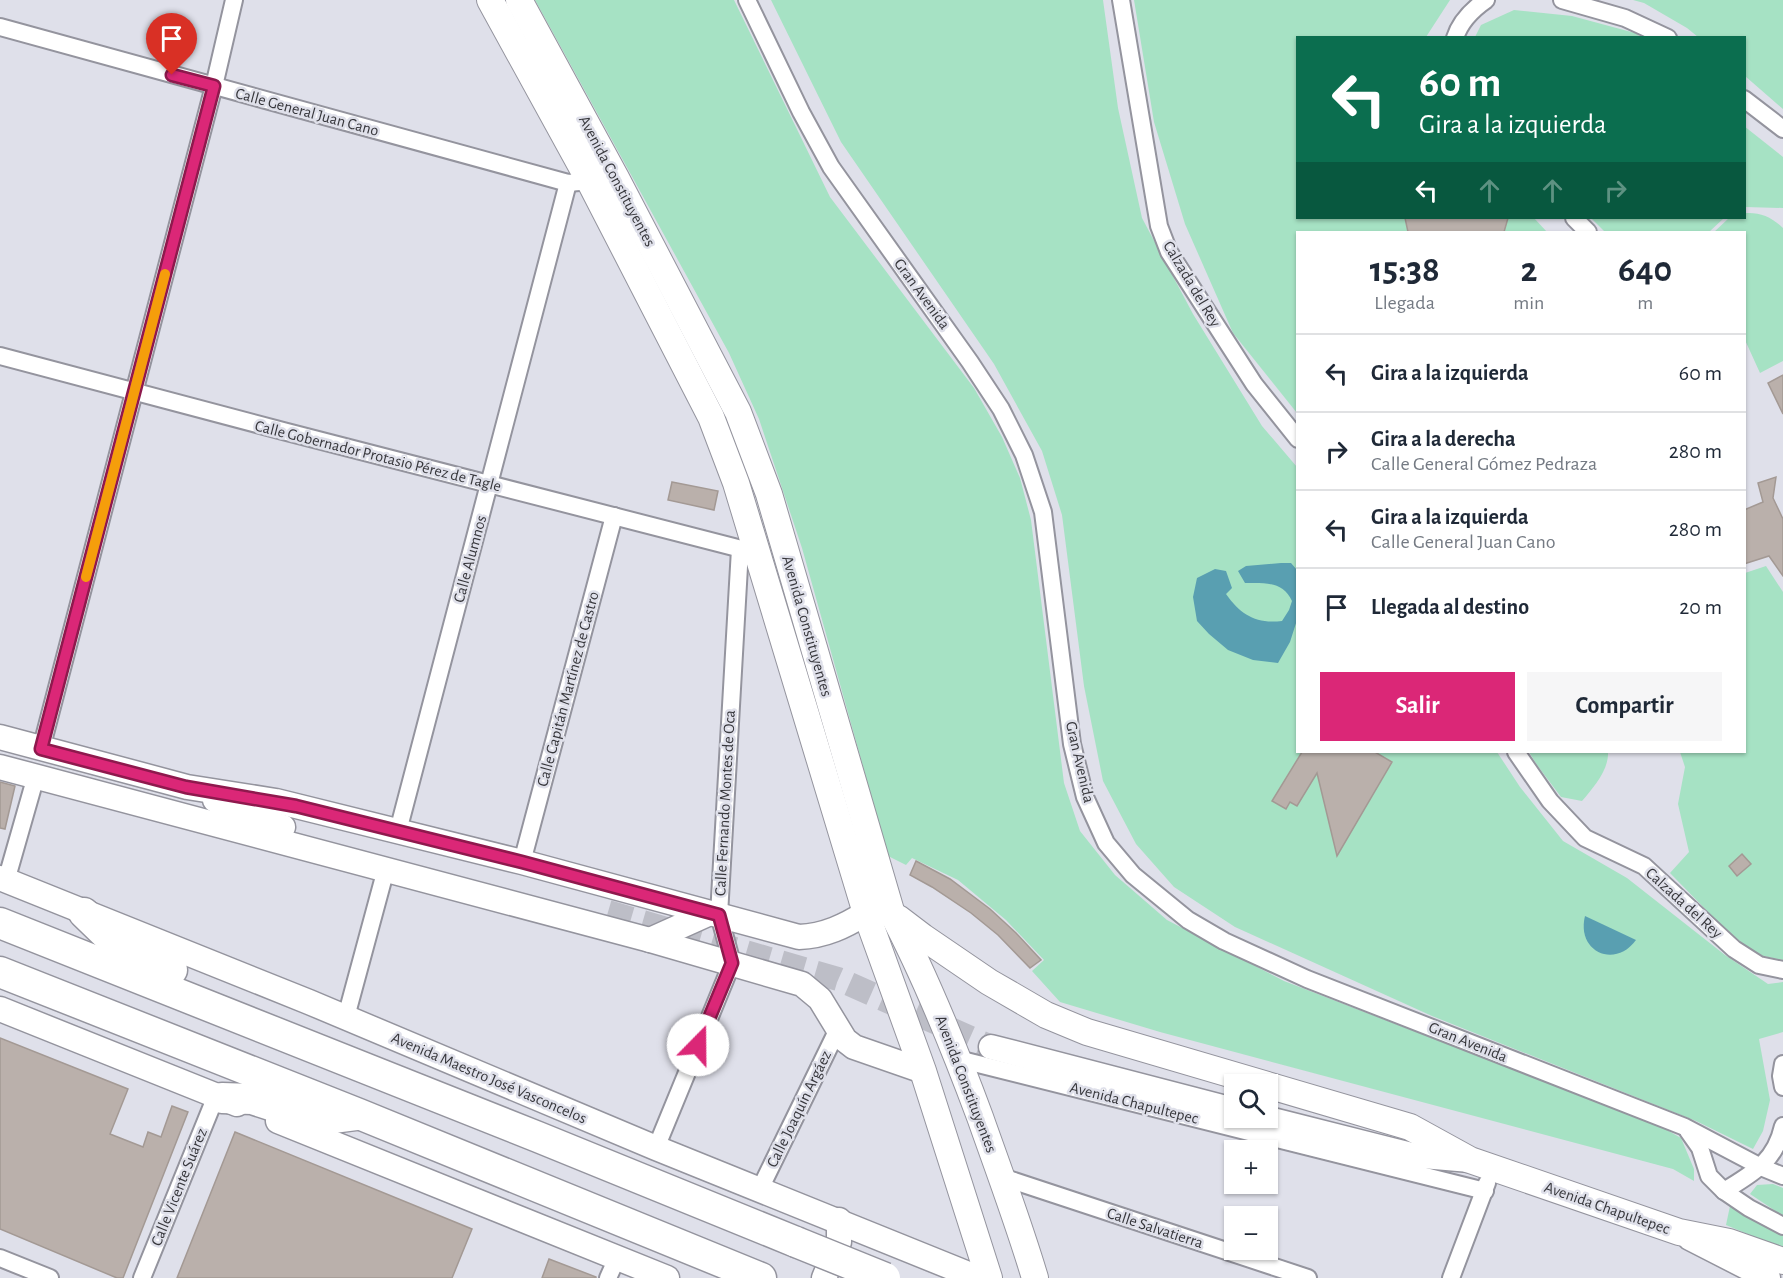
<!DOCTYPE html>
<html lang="es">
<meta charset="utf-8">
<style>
:root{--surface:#fff;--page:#f6f6f7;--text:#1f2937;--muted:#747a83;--line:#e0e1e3;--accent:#db2777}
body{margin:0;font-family:"Alegreya Sans",sans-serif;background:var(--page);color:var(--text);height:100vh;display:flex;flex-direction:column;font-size:22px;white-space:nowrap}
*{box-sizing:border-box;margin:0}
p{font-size:20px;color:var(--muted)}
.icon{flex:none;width:33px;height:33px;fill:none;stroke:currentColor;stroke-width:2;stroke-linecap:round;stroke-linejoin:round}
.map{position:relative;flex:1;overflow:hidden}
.panel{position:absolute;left:1296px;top:231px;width:450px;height:522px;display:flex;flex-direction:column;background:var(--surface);border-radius:0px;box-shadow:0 2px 4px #0004}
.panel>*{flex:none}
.banner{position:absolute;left:1296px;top:36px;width:450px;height:183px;border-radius:0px;box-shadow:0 2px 4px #0004;background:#0b6e4f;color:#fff;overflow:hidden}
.fabs{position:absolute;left:1224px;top:1074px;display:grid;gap:12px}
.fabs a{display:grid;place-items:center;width:54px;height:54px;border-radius:0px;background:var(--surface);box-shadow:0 2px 4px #0004;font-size:30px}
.pin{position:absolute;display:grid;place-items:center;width:51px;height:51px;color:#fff;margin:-62px -26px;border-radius:50% 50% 50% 0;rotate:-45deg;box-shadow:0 0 6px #0007}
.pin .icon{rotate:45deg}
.me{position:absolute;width:66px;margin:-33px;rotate:22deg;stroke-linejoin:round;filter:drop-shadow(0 0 4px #0008)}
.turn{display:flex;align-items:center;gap:21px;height:126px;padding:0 24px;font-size:27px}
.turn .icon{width:78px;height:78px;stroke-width:2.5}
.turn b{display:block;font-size:42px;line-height:51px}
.lanes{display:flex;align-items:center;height:57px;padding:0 24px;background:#0003;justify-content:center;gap:30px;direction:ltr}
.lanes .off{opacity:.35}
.eta{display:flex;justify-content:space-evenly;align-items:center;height:102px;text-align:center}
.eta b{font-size:36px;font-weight:600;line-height:42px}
.button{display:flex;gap:12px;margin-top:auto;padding:12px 24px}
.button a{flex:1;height:69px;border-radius:0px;background:var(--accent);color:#fff;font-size:24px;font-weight:600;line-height:69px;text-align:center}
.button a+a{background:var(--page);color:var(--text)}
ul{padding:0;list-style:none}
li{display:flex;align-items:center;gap:18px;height:78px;padding:0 24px;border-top:2px solid var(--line)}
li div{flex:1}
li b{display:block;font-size:22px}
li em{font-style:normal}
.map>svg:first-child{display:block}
.green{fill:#a6e2c4}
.water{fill:#599fb1}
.building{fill:#bab0ab;stroke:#a39994;stroke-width:1.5}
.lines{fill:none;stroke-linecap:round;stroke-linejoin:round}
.secondary-tunnel{stroke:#bdbec7;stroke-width:24;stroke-dasharray:24 12;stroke-linecap:butt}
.street-casing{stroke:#94949e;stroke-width:20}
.secondary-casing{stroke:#94949e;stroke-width:27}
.primary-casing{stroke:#94949e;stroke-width:28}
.highway-casing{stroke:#94949e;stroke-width:33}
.street{stroke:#fff;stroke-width:16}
.secondary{stroke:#fff;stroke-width:24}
.primary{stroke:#fff;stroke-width:26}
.highway{stroke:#fff;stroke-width:30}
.highway-bridge-casing{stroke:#94949e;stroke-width:33;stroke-linecap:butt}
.highway-bridge{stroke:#fff;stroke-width:30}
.route-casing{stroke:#8e194d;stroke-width:15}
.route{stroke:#db2777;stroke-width:10}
.slow{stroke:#f59e0b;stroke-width:10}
.labels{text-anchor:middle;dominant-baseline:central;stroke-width:5;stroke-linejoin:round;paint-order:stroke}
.street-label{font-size:16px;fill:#37373c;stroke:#dfe0ea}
</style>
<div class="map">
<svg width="1783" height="1278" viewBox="0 0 1783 1278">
<rect width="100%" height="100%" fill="#dfe0ea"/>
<g class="green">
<polygon points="535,0 734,0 830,197 974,388 1002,437 1020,478 1031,520 1064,783 1080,831 1115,875 1167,920 1284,981 1658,1125 1681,1138 1694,1169 1694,1181 1673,1169 1160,1032 1060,1002 1032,971 1044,960 1006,920 958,880 912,858 906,865 888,856 802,548 759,419 729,353"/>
<polygon points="771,0 1103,0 1118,108 1142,218 1193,314 1262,426 1297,467 1298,752 1497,752 1520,787 1563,841 1627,878 1725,955 1768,984 1783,982 1783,1032 1759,1039 1770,1100 1763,1131 1753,1149 1696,1121 1432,1016 1235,927 1174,887 1136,844 1103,781 1084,686 1062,515 1042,451 994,364 841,142"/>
<polygon points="1134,0 1450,0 1426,37 1298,38 1298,218 1534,218 1547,232 1298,232 1297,413 1233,333 1185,224 1154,122"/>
<polygon points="1633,0 1783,0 1783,109 1745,76 1744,38 1698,37 1687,28 1644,3"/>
<polygon points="1514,10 1572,16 1635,33 1641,37 1475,37 1481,25"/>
<polygon points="1744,126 1783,157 1783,208 1745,207"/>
<path d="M1745 213C1760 212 1772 217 1783 228V361L1760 373 1745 340 1744 232H1714L1729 218H1744Z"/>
<polygon points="1591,218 1724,218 1709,232 1605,232"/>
<polygon points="1766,566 1783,592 1783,960 1754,954 1713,917 1670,873 1689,852 1678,804 1685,767 1680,752 1744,752 1745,573"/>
<path d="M1529 752H1608C1609 770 1593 788 1582 801L1561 797 1537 765Z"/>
<polygon points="1773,1184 1783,1188 1783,1216 1750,1194 1757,1185"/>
<polygon points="1730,1206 1783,1230 1783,1249 1726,1225"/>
</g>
<g class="water">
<path d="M1281 563H1291L1297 570V620L1290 642 1278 663 1253 660 1228 650 1209 634 1197 621 1193 597 1197 578 1215 569 1226 571 1232 588 1226 594C1241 615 1256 624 1282 621L1289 610 1292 601C1283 581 1264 583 1245 583L1238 571 1246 566Z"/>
<path d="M1585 916 1636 940C1615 969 1576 952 1585 916Z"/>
</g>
<g class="building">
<polygon points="1405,218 1508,218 1504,232 1408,232"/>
<polygon points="1783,375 1783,414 1768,383"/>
<polygon points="1776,477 1773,498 1783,519 1783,576 1769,556 1744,564 1744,510 1763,502 1758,483"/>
<polygon points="672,482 718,491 714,510 668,500"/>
<polygon points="1302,752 1375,752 1392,762 1337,856 1317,773 1297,806 1290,802 1286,809 1272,801"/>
<polygon points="0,782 15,786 5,829 0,828"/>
<polygon points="1742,854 1751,864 1737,876 1729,866"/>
<polygon points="916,861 950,879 990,909 1016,933 1041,960 1030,968 998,935 971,913 932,887 910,875"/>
<polygon points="0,1038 128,1089 110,1134 143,1147 148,1132 161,1137 172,1106 188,1112 123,1278 117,1278 0,1229"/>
<polygon points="235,1132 472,1229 452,1278 177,1278"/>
<polygon points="549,1259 596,1277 596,1278 542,1278"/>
</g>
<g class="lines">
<polyline class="secondary-tunnel" points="608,912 838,979 991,1047"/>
<defs>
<g id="street">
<polyline points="747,0 801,112 831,167 970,362 1001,409 1024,455 1043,512 1072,744 1085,797 1106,843 1133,875 1188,920 1224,941 1307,979 1685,1127 1761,1167 1783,1176"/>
<polyline points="1121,0 1159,226 1169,252 1254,384 1298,439"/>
<polyline points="1562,0 1625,18 1668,38"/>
<polyline points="0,27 568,183 579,182"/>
<path d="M1455 38C1460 22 1473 9 1486 0"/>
<polyline points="1744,99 1783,129"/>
<polyline points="1574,218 1588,232"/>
<polyline points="0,356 283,431 757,553"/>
<polyline points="41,749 214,86 234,0"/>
<polyline points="1516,752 1550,801 1585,838 1644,866 1734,949 1759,965 1783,970"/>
<polyline points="398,831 568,183"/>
<polyline points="522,862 614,516"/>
<polyline points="6,881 36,776"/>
<polyline points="346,1017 386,869"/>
<polyline points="958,1059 1485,1191"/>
<polyline points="1783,1064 1781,1076 1783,1087"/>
<polyline points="1688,1131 1700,1148 1709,1176 1724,1191 1749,1208 1783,1226"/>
<polyline points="656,1148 732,963 719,915 740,549"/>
<polyline points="1002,1177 1308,1278"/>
<polyline points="760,1189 838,1029"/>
<path d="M1724 1191C1753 1173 1775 1162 1783 1126"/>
<polyline points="0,1258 50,1278"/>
<polyline points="142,1278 216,1096"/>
<polyline points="608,1278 617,1258"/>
<polyline points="1451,1278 1487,1183"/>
</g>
<g id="secondary">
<path d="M0 737 187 787 276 801 522 862 799 937C825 936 845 926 866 913"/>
<polyline points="0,767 650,940 802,984 820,999 845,1040 854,1047 923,1071"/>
<polyline points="215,800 265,822 283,827"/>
<polyline points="0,878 309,1002 656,1148 978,1278"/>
<polyline points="650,940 710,913"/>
<polyline points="0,1009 237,1104"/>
<polyline points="991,1047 1234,1110"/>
<polyline points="1265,1118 1411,1155 1470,1160"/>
<polyline points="278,1121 667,1278"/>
<polyline points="1690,1238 1768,1278"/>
<polyline points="824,1278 839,1242 839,1220"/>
</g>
<g id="primary">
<polyline points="490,0 590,182 711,417 736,483 866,913 923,1071 989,1278"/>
<path d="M519 0 616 178 738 412 769 494 891 911C926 977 954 1047 980 1117 999 1171 1019 1224 1035 1278"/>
<polyline points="898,918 923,937 989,982 1046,1015 1087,1032 1410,1127 1470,1160 1679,1232 1729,1242 1783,1261"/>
</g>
<g id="highway">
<polyline points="84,913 118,946 172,970"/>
<polyline points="0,923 538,1137 796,1242"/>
<polyline points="0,972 359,1114 761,1278"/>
<polyline points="222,1098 252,1099 317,1120 356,1115"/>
</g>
</defs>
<use href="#street" class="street-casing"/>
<use href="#secondary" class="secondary-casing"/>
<use href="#primary" class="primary-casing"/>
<use href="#highway" class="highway-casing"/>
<use href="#street" class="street"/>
<use href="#secondary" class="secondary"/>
<use href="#primary" class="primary"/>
<use href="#highway" class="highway"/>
<defs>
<polyline id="highway-bridge" points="796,1242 885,1278"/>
</defs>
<use href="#highway-bridge" class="highway-bridge-casing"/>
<use href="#highway-bridge" class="highway-bridge"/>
</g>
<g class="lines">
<defs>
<polyline id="route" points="172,75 214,86 41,749 186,787 296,806 522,862 719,915 732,963 698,1045"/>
</defs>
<use href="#route" class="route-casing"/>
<use href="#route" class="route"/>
<polyline class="slow" points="86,577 165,274"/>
</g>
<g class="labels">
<g class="street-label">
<text transform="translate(307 112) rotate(15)">Calle General Juan Cano</text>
<text transform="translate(617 181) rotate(62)">Avenida Constituyentes</text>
<text transform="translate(1192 284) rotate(59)">Calzada del Rey</text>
<text transform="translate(922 294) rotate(54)">Gran Avenida</text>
<text transform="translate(378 456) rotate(14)">Calle Gobernador Protasio Pérez de Tagle</text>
<text transform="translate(470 559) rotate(-75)">Calle Alumnos</text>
<text transform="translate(807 626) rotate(74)">Avenida Constituyentes</text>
<text transform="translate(568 689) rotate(-75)">Calle Capitán Martínez de Castro</text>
<text transform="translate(1080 762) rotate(77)">Gran Avenida</text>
<text transform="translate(725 803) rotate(-87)">Calle Fernando Montes de Oca</text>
<text transform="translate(1684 903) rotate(42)">Calzada del Rey</text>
<text transform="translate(1468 1042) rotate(22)">Gran Avenida</text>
<text transform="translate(489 1078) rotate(23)">Avenida Maestro José Vasconcelos</text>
<text transform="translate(966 1084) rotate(69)">Avenida Constituyentes</text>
<text transform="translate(1134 1103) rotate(14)">Avenida Chapultepec</text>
<text transform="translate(799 1109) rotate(-64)">Calle Joaquín Argáez</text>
<text transform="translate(179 1187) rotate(-68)">Calle Vicente Suárez</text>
<text transform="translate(1607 1208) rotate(19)">Avenida Chapultepec</text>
<text transform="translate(1155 1228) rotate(18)">Calle Salvatierra</text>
</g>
</g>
</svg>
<div class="fabs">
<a><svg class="icon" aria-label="search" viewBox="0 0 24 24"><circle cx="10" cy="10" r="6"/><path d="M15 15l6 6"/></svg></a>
<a>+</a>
<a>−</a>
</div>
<div class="pin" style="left:172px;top:75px;background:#d93025"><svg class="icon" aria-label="arrive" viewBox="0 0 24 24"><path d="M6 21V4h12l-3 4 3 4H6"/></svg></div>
<svg class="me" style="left:698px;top:1045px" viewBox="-20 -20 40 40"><circle r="19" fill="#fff"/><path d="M0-13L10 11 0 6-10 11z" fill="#db2777"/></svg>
<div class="banner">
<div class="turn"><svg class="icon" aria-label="left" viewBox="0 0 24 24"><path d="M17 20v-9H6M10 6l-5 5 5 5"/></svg><div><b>60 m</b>Gira a la izquierda</div></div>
<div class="lanes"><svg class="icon" aria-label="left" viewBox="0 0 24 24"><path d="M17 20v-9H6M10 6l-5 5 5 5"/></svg><svg class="icon off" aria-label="ahead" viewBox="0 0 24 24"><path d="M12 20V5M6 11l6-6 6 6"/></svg><svg class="icon off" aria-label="ahead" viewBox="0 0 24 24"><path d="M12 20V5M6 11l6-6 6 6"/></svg><svg class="icon off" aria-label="right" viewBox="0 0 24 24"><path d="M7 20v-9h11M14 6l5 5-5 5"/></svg></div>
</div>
<section class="panel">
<div class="eta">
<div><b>15:38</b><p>Llegada</p></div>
<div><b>2</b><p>min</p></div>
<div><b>640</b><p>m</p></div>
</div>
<ul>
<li><svg class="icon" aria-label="left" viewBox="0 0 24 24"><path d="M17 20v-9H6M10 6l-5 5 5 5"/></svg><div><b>Gira a la izquierda</b></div><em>60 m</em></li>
<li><svg class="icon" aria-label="right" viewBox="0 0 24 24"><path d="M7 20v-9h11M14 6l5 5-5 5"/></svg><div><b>Gira a la derecha</b><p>Calle General Gómez Pedraza</p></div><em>280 m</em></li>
<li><svg class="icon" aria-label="left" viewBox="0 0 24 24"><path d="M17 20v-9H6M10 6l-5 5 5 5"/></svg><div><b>Gira a la izquierda</b><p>Calle General Juan Cano</p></div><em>280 m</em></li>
<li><svg class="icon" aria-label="arrive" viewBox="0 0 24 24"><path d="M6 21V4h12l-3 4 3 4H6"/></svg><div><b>Llegada al destino</b></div><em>20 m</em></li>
</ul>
<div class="button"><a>Salir</a><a>Compartir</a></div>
</section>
</div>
